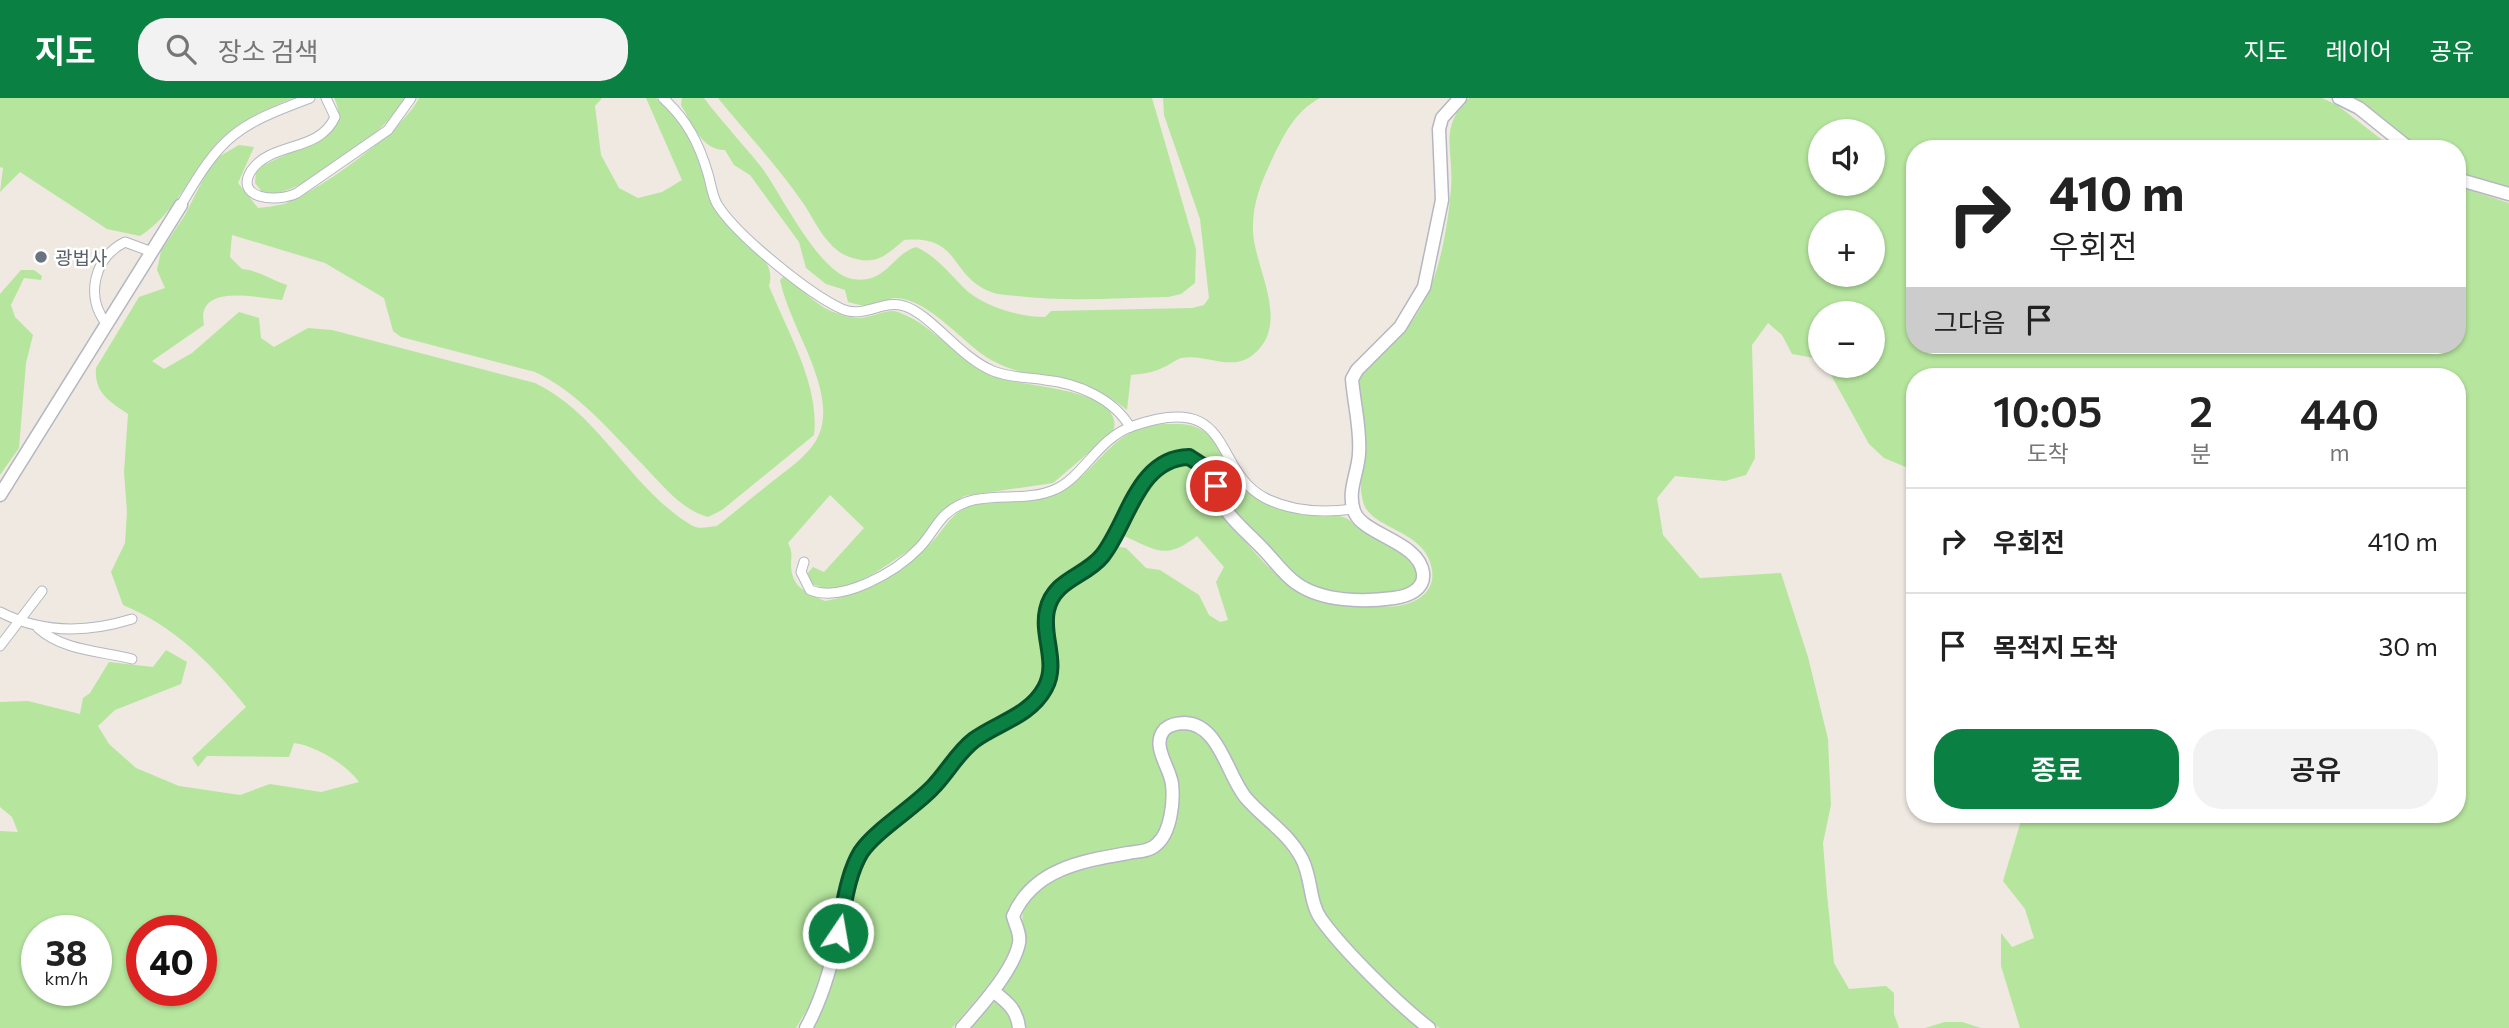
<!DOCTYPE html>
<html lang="ko">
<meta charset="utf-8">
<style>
:root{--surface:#fff;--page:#f2f2f2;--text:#222;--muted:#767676;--line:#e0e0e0;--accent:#0b8043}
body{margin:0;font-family:Commissioner,"Noto Sans KR",sans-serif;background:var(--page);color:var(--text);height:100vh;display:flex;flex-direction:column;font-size:26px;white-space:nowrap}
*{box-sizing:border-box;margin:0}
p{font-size:23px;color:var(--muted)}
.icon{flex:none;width:38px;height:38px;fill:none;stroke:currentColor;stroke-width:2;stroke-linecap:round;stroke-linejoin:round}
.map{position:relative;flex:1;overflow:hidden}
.details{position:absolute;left:1906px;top:270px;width:560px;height:455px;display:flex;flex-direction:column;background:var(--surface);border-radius:28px;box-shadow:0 2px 5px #0004}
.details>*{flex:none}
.top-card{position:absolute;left:1906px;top:42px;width:560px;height:214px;border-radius:28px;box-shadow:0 2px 5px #0004;background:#fff;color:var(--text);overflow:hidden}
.tools{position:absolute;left:1808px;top:21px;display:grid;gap:14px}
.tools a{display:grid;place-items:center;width:77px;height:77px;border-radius:50%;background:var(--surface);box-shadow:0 2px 5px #0004;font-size:35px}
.speed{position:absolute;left:21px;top:817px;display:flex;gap:14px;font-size:35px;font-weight:700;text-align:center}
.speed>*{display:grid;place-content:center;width:91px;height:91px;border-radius:50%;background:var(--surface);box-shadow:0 2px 5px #0004;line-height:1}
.speed small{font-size:18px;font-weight:400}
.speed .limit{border:10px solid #d22;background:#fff;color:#111}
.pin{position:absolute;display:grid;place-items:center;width:60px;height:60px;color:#fff;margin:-30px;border:4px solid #fff;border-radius:50%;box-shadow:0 2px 7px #0007}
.me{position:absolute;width:77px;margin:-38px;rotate:12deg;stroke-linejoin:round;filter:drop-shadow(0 0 5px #0008)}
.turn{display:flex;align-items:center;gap:24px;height:147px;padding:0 28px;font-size:32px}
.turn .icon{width:91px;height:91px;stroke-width:2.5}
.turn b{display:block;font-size:49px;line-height:60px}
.then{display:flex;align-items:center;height:66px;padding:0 28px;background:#0003;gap:14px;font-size:26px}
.eta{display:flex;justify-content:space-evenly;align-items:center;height:119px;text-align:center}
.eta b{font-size:42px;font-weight:600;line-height:49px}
.cta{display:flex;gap:14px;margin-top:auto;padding:14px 28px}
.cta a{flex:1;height:80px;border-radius:28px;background:var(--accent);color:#fff;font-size:28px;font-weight:600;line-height:80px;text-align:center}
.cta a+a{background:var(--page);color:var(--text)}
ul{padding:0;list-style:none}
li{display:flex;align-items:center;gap:21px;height:105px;padding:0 28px;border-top:2px solid var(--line)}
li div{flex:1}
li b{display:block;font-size:26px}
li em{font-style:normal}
header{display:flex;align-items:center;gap:42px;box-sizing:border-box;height:98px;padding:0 35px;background:var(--accent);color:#fff}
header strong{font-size:33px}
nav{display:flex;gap:38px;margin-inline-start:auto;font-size:24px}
.search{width:490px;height:63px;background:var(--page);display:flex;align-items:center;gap:18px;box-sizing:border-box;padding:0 24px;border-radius:28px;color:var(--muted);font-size:26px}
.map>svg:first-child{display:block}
.green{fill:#b6e59e;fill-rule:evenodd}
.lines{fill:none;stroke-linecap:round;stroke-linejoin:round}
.street-casing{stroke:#b4b7c1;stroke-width:11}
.secondary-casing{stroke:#b4b7c1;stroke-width:15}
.street{stroke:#fff;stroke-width:9}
.secondary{stroke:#fff;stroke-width:12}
.route-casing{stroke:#07532c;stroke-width:18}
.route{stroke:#0b8043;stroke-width:12}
.worship-dot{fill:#6b7280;stroke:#fff;stroke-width:2.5}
.labels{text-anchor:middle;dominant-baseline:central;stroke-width:5;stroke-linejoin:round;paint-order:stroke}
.worship-label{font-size:19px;fill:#5b616d;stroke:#fff;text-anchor:start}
</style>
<header>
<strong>지도</strong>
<div class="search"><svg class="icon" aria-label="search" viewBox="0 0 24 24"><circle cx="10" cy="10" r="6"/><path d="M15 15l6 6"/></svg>장소 검색</div>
<nav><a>지도</a><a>레이어</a><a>공유</a></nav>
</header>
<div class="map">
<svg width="2509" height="930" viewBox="0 0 2509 930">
<rect width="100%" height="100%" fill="#efe9e1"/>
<g class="green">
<path d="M0 0H294C265 11 231 27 212 51 188 81 173 117 140 138L107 131 20 74 0 94 3 70 0 69Z"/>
<path d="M334 0H405C392 30 295 104 263 95L255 85 256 73C280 52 357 43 334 0Z"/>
<path d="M419 0H602L595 8 601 57 619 90 638 100 662 94 682 82 646 0H656C675 18 691 36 699 61 707 86 707 100 723 121 739 142 778 158 769 188 787 233 820 287 814 337L722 412 708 419C682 412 663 388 645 369 612 335 578 294 535 274L401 239 393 233 384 200 325 165 232 137 230 159 242 171C257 172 272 182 287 187L282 202C258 200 195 184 204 227L152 263 164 271 192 255 239 214 259 220 261 240 274 249 308 230 332 232 535 285C600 316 630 390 691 427 699 432 707 429 717 428 733 416 747 403 763 391 805 357 836 344 818 283 808 248 788 218 780 182L784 178C800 188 814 206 831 213 839 216 848 220 857 220 870 221 887 210 898 214 940 229 963 273 1011 283 1036 289 1127 294 1113 334L1053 385 964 398 945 411 914 449 875 475 851 487 829 492 809 485 807 476 813 469 824 474 864 430 830 397 788 445C793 454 791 458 791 468 792 490 807 495 825 503 864 496 903 474 931 445 943 433 948 420 963 411 993 393 1037 411 1066 391 1103 366 1114 328 1165 326 1175 326 1187 325 1196 329 1227 342 1227 382 1253 397 1272 409 1297 416 1319 418 1329 420 1340 415 1349 422 1367 436 1429 455 1415 486L1395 495 1360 496 1318 490 1301 481 1271 454 1235 415 1208 366 1199 357 1184 354 1163 363 1096 456 1052 490 1047 575 1036 594 1020 609 961 644 921 690 859 745 849 767 825 864 809 908 796 930H0V733L18 734 12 719 0 709V604L28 603 80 616 83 600 90 595 109 564 153 569 166 552 187 564 181 586 115 612 98 628 109 646 136 670 179 688 240 697 270 686 321 694 359 684C346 666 316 648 294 645L289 659 207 658 198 669 192 660 246 609C212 566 174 528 123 507L111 474 125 445 127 414 124 374 128 316C110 304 94 295 96 270L139 199 165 190 157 172 161 153 185 117 213 62 239 47 254 49 238 85 258 110C266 109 276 108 284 106 319 93 403 33 419 0ZM37 833H96V892H37ZM142 833H201V892H142Z"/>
<path d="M682 0H704C722 24 743 46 762 70 782 97 818 174 852 181 886 187 892 156 916 149 937 159 947 173 963 189 981 208 1019 219 1045 219L1051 213 1192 210 1204 207 1209 200 1200 121 1164 17 1163 0H1320C1296 13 1286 33 1274 57 1262 83 1252 104 1253 134 1255 171 1291 225 1254 256 1232 275 1206 255 1181 260 1175 262 1168 268 1162 270 1152 275 1141 276 1131 277L1127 312C1082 274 1038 287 993 263 963 247 930 200 894 200 890 200 884 205 880 206 868 210 860 207 848 204L845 192 826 186 806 170 799 144 750 77 734 67 725 52C701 52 692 25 681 7Z"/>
<path d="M718 0H1152L1196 151 1195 185 1181 196 1168 199C1118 200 1067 204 1017 198 1009 197 998 197 991 194 948 177 962 137 904 142 886 158 874 169 847 158 825 148 816 124 803 105 778 68 746 35 718 0Z"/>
<path d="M1469 0H2322L2337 7 2394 51H1914V247H2457V88L2509 105V930H2020L2001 868V835L2012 849 2034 840 2025 811 2003 783 2023 716H2457V278H1914V402L1908 370 1884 360 1869 346 1826 268H1872V215H1820V261L1792 256 1782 237 1768 225 1752 247 1755 360 1746 377 1725 383 1675 378 1657 400 1663 437 1700 480 1781 475 1808 559 1828 641 1831 707 1823 745 1827 796 1834 865 1849 891 1886 888 1894 895V916L1899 930H1440C1416 918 1327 830 1318 804 1311 784 1312 763 1299 744 1285 722 1261 711 1247 690 1225 658 1228 629 1184 618L1160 630C1163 658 1175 712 1156 737 1146 750 1126 749 1111 752 1068 759 1028 772 1009 814 1011 822 1014 833 1013 841 1008 869 970 908 952 930H811L854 780 862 760 961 660 1033 609 1055 560 1052 513 1055 503 1065 489 1114 448 1126 450 1146 470 1160 472 1199 497 1209 517 1220 524 1228 522 1216 484 1224 469 1197 438C1165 463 1156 452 1122 437 1140 401 1150 370 1193 364 1207 377 1211 393 1220 409 1233 430 1274 481 1296 491 1310 497 1328 498 1343 502 1361 506 1388 512 1406 506 1422 502 1435 490 1432 472 1427 434 1379 433 1365 409 1363 405 1362 398 1361 393L1359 280 1363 272C1383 253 1408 234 1421 209 1440 176 1448 128 1451 90 1454 52 1438 30 1469 0ZM1820 33H1872V86H1820ZM1820 124H1872V177H1820Z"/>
<polygon points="2347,0 2509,0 2509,92 2457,73 2457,51 2419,51"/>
<polygon points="21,172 34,172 42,178 41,182 24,180 11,207 15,219 33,237 26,265 19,350 0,377 0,196"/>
<polygon points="1173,631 1190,631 1213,647 1299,768 1307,801 1421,930 1024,930 1021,912 999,889 1022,831 1023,807 1047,781 1143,757 1173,727 1165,647 1167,638"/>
<polygon points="1001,902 1010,910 1013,930 971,930 993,904"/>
<polygon points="1945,924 1962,924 1981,930 1925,930"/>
</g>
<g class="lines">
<defs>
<g id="street">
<path d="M326 0 335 19C319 55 271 43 251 73 234 101 277 105 297 95L388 32 411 0"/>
<path d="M663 0C687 22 699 45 708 76 711 86 712 97 717 106 736 137 809 196 842 211 864 221 883 201 904 208 931 216 959 259 993 273 1010 280 1028 279 1045 282 1077 285 1114 301 1130 329"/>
<path d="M181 107C222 37 235 28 310 0"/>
<path d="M106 225C85 199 94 159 125 144L152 154"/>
<path d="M804 464 801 474 810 492C842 505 896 474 919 450 929 440 935 427 945 417 977 387 1020 408 1056 391 1084 378 1098 340 1133 328 1236 292 1211 372 1265 400 1293 414 1323 415 1353 411"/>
<path d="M0 514C43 536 87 535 132 521"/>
<path d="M38 530C63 553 101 553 132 561"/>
<polyline points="0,548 42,493"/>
</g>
<g id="secondary">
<polyline points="2339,0 2359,10 2410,51"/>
<polyline points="2457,81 2509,96"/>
<polyline points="0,397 181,107"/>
<path d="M993 893C1007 904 1017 911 1019 930"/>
<path d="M806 930C825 896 834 856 842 819 847 797 849 772 862 753 877 732 910 712 929 693 944 679 953 662 967 648 992 624 1034 620 1048 583 1058 558 1039 530 1049 504 1060 480 1084 477 1100 460 1124 435 1146 342 1197 362 1213 377 1215 396 1226 412 1236 426 1251 438 1263 451 1274 462 1283 476 1296 485 1322 504 1364 504 1394 500 1407 498 1425 492 1423 475 1419 443 1362 437 1354 413 1347 393 1358 375 1359 356 1361 331 1354 306 1352 281L1357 272 1400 229 1424 189 1442 102 1439 31 1442 20 1460 0"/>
<path d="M962 930C980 909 1014 872 1019 845 1021 835 1015 827 1013 818 1033 771 1082 763 1128 755 1138 753 1149 754 1157 746 1171 734 1174 703 1172 686 1170 669 1150 647 1165 631 1171 626 1178 625 1185 625 1219 626 1227 677 1246 700 1265 722 1288 734 1302 761 1312 780 1309 804 1321 821 1344 853 1398 906 1429 930"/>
</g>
</defs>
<use href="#street" class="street-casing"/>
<use href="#secondary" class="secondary-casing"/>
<use href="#street" class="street"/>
<use href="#secondary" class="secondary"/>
</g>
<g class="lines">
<defs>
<path id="route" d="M838 835C844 809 847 777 861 754 875 733 913 710 932 690 947 675 957 655 974 642 997 625 1030 618 1045 590 1059 565 1041 538 1047 512 1054 481 1085 479 1102 458 1128 426 1137 360 1189 359L1206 370 1216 388"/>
</defs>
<use href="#route" class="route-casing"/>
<use href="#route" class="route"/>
</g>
<circle class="worship-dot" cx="41" cy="159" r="7"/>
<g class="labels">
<g class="worship-label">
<text x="55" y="159">광법사</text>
</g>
</g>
</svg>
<div class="tools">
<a><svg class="icon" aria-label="sound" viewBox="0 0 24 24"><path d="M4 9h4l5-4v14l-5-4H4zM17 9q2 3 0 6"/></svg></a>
<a>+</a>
<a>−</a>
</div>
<div class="speed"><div>38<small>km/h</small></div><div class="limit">40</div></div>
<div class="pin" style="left:1216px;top:388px;background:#d93025"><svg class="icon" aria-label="arrive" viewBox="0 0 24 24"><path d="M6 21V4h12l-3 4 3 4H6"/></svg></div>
<svg class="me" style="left:838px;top:835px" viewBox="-20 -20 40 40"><circle r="17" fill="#0b8043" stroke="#fff" stroke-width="3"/><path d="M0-11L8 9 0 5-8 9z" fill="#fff"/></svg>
<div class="top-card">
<div class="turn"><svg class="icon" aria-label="right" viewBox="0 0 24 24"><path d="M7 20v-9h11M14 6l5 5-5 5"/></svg><div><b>410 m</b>우회전</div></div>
<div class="then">그다음<svg class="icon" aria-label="arrive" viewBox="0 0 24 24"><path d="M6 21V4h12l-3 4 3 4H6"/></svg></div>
</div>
<section class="details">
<div class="eta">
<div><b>10:05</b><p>도착</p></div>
<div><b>2</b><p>분</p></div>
<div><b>440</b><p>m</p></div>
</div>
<ul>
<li><svg class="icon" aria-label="right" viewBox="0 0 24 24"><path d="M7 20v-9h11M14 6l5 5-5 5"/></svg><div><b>우회전</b></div><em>410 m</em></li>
<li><svg class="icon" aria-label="arrive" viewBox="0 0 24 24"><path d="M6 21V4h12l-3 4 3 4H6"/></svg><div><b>목적지 도착</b></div><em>30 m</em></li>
</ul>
<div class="cta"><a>종료</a><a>공유</a></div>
</section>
</div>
